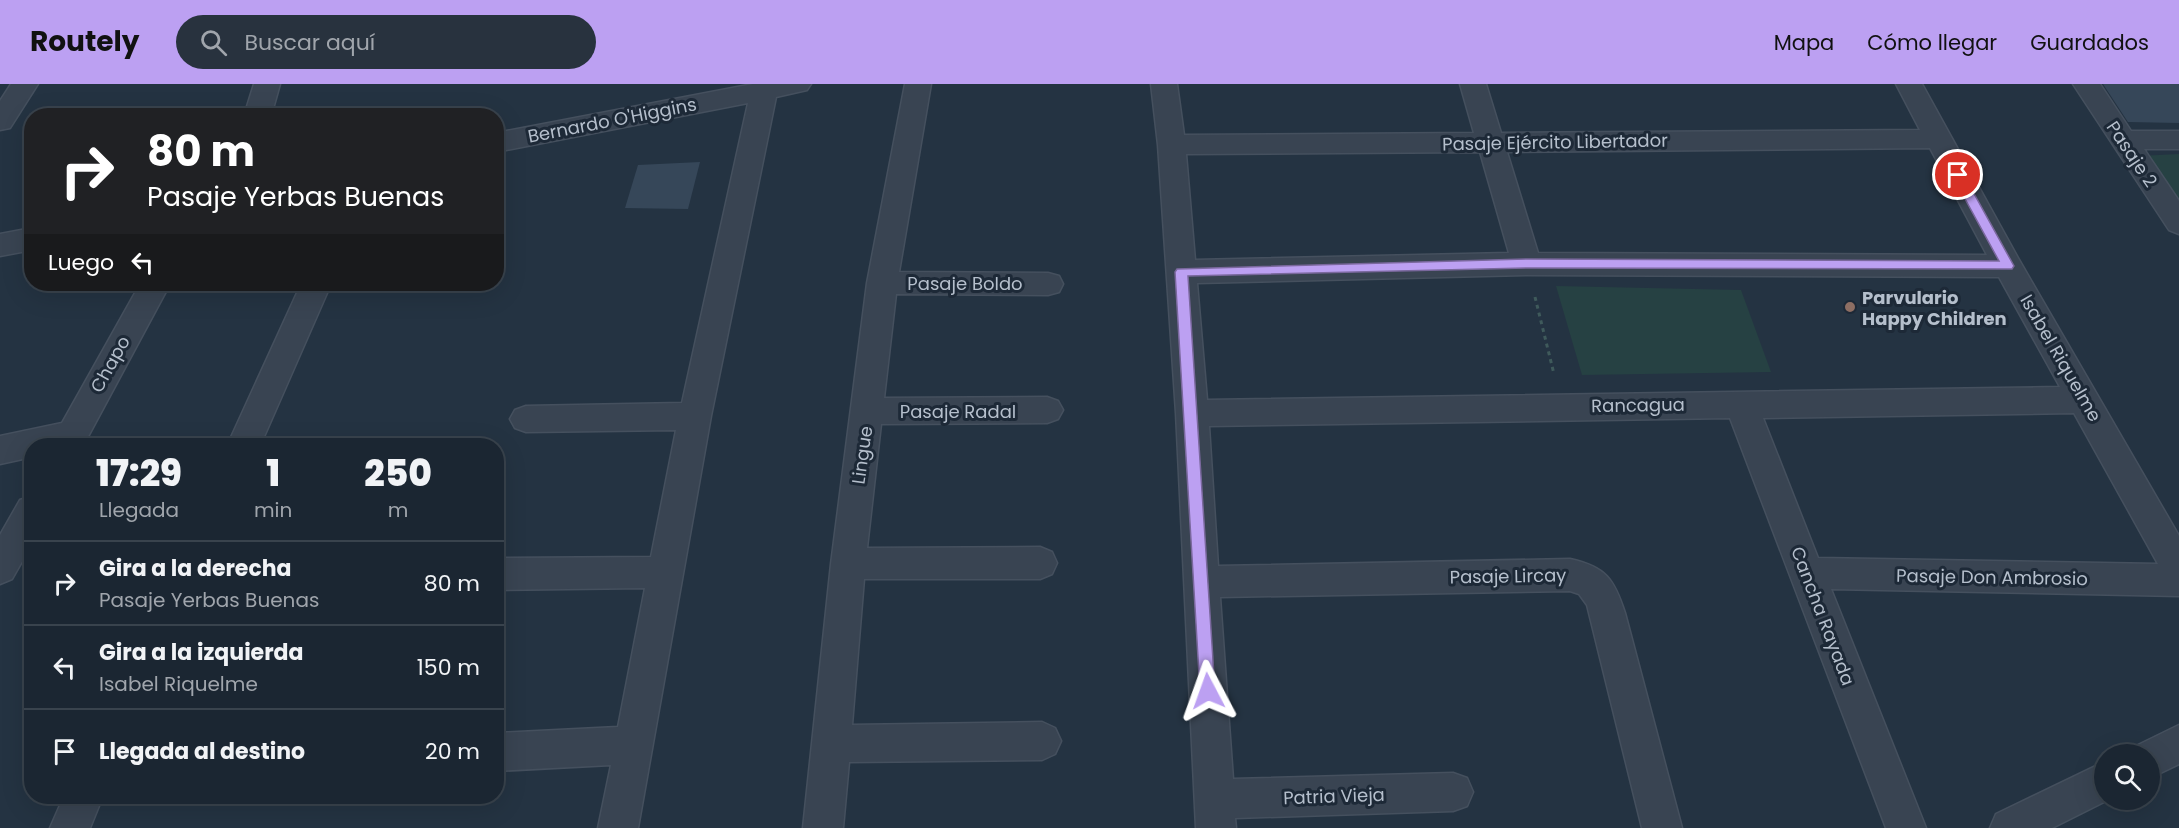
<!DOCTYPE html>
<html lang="es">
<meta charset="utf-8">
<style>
:root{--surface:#1b2632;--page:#28323e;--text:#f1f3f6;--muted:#a0a5ac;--line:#39434d;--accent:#bca0f2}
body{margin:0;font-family:Poppins,sans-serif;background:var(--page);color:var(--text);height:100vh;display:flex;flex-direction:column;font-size:22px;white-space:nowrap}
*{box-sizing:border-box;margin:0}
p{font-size:20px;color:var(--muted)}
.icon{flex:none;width:33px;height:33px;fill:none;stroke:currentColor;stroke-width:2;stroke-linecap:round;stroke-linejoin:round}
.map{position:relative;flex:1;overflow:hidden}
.side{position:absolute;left:24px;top:354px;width:480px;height:366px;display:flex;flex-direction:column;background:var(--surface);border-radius:24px;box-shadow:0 6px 24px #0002,0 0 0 2px var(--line)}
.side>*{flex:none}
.banner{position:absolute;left:24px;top:24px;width:480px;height:183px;border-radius:24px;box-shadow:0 6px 24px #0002,0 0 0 2px var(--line);background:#202124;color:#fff;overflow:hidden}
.fabs{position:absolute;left:2094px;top:660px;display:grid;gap:12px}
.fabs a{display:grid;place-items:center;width:66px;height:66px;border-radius:50%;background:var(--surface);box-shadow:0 6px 24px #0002,0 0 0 2px var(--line);font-size:30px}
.pin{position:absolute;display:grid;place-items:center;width:51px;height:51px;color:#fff;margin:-26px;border:3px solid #fff;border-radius:50%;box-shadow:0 2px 6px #0007}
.me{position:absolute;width:66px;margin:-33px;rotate:356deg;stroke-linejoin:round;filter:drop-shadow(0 0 4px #0008)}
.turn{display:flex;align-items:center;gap:21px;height:126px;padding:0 24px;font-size:27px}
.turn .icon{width:78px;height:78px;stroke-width:2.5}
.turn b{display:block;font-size:42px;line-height:51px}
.then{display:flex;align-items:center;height:57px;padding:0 24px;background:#0003;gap:12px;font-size:22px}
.eta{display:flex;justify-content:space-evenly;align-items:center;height:102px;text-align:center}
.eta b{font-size:36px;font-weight:800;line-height:42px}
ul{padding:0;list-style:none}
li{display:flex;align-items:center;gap:18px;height:84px;padding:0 24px;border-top:2px solid var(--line)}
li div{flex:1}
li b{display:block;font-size:22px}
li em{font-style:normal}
header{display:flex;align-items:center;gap:36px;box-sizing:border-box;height:84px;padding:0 30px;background:var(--accent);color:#111}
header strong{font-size:28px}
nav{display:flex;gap:33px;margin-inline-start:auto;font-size:21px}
.search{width:420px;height:54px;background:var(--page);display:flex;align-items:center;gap:15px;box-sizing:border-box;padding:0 21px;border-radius:33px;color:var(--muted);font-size:22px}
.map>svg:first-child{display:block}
.green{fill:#264143}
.building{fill:#364759}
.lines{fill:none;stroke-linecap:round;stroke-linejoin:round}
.street-casing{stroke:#45505e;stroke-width:3}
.path{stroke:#3f5a5b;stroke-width:3;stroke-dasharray:4 4;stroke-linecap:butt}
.street{fill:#394452;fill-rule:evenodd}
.route{fill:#bca0f2;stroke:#7a689d;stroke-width:1.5}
.education-dot{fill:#8d6e63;stroke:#1d2937;stroke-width:2}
.labels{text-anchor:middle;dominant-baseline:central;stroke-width:6;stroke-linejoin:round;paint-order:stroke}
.street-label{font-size:18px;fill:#b5bfcc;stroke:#1d2937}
.poi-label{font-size:18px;font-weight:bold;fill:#b5bfcc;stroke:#1d2937;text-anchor:start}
</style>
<header>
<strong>Routely</strong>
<div class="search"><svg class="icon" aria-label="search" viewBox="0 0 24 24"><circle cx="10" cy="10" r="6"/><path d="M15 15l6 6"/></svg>Buscar aquí</div>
<nav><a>Mapa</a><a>Cómo llegar</a><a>Guardados</a></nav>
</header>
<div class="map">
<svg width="2179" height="744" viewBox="0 0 2179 744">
<rect width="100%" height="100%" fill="#243342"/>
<g class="green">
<polygon points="2179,70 2179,131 2138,72"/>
<polygon points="1556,202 1741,206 1771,288 1582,291"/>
</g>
<g class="building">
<polygon points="2103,0 2179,0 2179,39 2128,38"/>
<polygon points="700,78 688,125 625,124 638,81"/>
</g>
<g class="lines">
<defs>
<g id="street">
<polygon points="11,0 38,0 10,44 0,46 0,17"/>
<polygon points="254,0 280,0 271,32 244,32"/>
<polygon points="753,0 811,0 807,6 776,13 711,332 638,744 598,744 611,681 496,687 496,649 618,643 645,504 496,506 496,474 651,473 676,346 526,348 515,344 510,335 515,326 526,322 682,319 748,19 496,68 496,49"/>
<polygon points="905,0 931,0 899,188 1048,189 1059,192 1063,200 1059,208 1048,211 896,210 884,314 1047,313 1058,317 1063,326 1058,335 1047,339 881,340 867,464 1040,463 1052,468 1057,479 1052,490 1040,495 864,495 852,641 1042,638 1055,644 1061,657 1055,670 1042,676 849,678 843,744 803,744 831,480 867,199"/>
<path d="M1151 0H1177L1184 51 1474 49 1460 0H1486L1501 49 1920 46 1896 0H1922L2018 174 2179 452V512L1831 505 1926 744H1886L1730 334 1209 342 1218 482 1570 475C1606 483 1614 495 1625 529L1682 744H1642L1587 521 1579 510 1570 507 1220 513 1233 695 1453 689 1467 694 1473 708 1467 722 1453 727 1235 734 1236 744H1196L1176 329 1158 61ZM1930 64 1987 171 1538 169 1507 68ZM1480 68 1509 169 1195 176 1186 70ZM1527 191 1999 193 2060 303 1207 316 1197 199ZM2074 329 2158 480 1818 474 1763 334Z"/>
<polygon points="2073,0 2100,0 2131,47 2179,47 2179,65 2144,65 2179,117 2179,150 2169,146"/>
<polygon points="32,144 32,166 0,172 0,150"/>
<polygon points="140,200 170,200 83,362 32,362 32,373 0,380 0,352 62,339"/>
<polygon points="301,200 331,200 260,362 227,362"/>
<polygon points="32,412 32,460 12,495 0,500 0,451 20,416"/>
<polygon points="2179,641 2179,680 2150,694 2150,670 2133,670 2136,662"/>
<polygon points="2104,678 2104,716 2108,716 2052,744 1990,744 1996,730"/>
<polygon points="64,712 103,712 90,744 50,744"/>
</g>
</defs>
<use href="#street" class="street-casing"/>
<polyline class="path" points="1535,213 1554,290"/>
<use href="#street" class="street"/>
</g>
<polygon class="route" points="1958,87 1962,88 2014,182 2012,185 1527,184 1188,192 1215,607 1213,612 1208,614 1202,612 1200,607 1175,188 1177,185 1527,175 1999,177 1952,91"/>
<circle class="education-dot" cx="1850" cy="223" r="6"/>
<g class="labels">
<g class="street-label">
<text transform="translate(612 36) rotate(-11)">Bernardo O'Higgins</text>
<text transform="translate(1555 58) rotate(-1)">Pasaje Ejército Libertador</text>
<text transform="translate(2132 70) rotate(56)">Pasaje 2</text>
<text x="965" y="199">Pasaje Boldo</text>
<text transform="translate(2061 274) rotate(60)">Isabel Riquelme</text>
<text transform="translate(110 280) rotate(-61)">Chapo</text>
<text transform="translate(1638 321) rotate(-1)">Rancagua</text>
<text x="958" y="327">Pasaje Radal</text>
<text transform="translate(862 371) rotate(-82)">Lingue</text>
<text transform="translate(1508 492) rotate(-1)">Pasaje Lircay</text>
<text transform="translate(1992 493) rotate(1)">Pasaje Don Ambrosio</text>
<text transform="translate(1823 532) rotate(69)">Cancha Rayada</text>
<text transform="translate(1334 712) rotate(-2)">Patria Vieja</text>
</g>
<g class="poi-label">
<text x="1862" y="213">Parvulario<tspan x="1862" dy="21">Happy Children</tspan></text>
</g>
</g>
</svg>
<div class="fabs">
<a><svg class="icon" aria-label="search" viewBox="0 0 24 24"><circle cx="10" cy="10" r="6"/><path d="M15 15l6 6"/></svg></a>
</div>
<div class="pin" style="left:1958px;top:91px;background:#d93025"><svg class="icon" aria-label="arrive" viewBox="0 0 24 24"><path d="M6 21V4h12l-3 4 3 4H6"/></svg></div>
<svg class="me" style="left:1208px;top:607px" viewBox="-20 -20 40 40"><path d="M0-17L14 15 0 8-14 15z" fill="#bca0f2" stroke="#fff" stroke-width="4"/></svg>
<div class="banner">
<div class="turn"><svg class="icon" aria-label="right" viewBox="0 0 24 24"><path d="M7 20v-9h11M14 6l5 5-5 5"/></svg><div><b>80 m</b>Pasaje Yerbas Buenas</div></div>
<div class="then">Luego<svg class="icon" aria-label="left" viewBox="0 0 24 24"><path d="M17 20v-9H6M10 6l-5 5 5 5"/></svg></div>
</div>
<section class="side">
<div class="eta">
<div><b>17:29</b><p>Llegada</p></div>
<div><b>1</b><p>min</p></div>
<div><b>250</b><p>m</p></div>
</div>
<ul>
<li><svg class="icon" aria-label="right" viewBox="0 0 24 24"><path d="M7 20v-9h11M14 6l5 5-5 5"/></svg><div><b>Gira a la derecha</b><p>Pasaje Yerbas Buenas</p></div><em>80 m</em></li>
<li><svg class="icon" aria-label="left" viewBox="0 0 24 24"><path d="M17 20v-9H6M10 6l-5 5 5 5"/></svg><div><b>Gira a la izquierda</b><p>Isabel Riquelme</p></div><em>150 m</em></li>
<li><svg class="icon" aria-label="arrive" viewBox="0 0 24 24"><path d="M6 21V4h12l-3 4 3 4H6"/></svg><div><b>Llegada al destino</b></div><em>20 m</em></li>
</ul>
</section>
</div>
